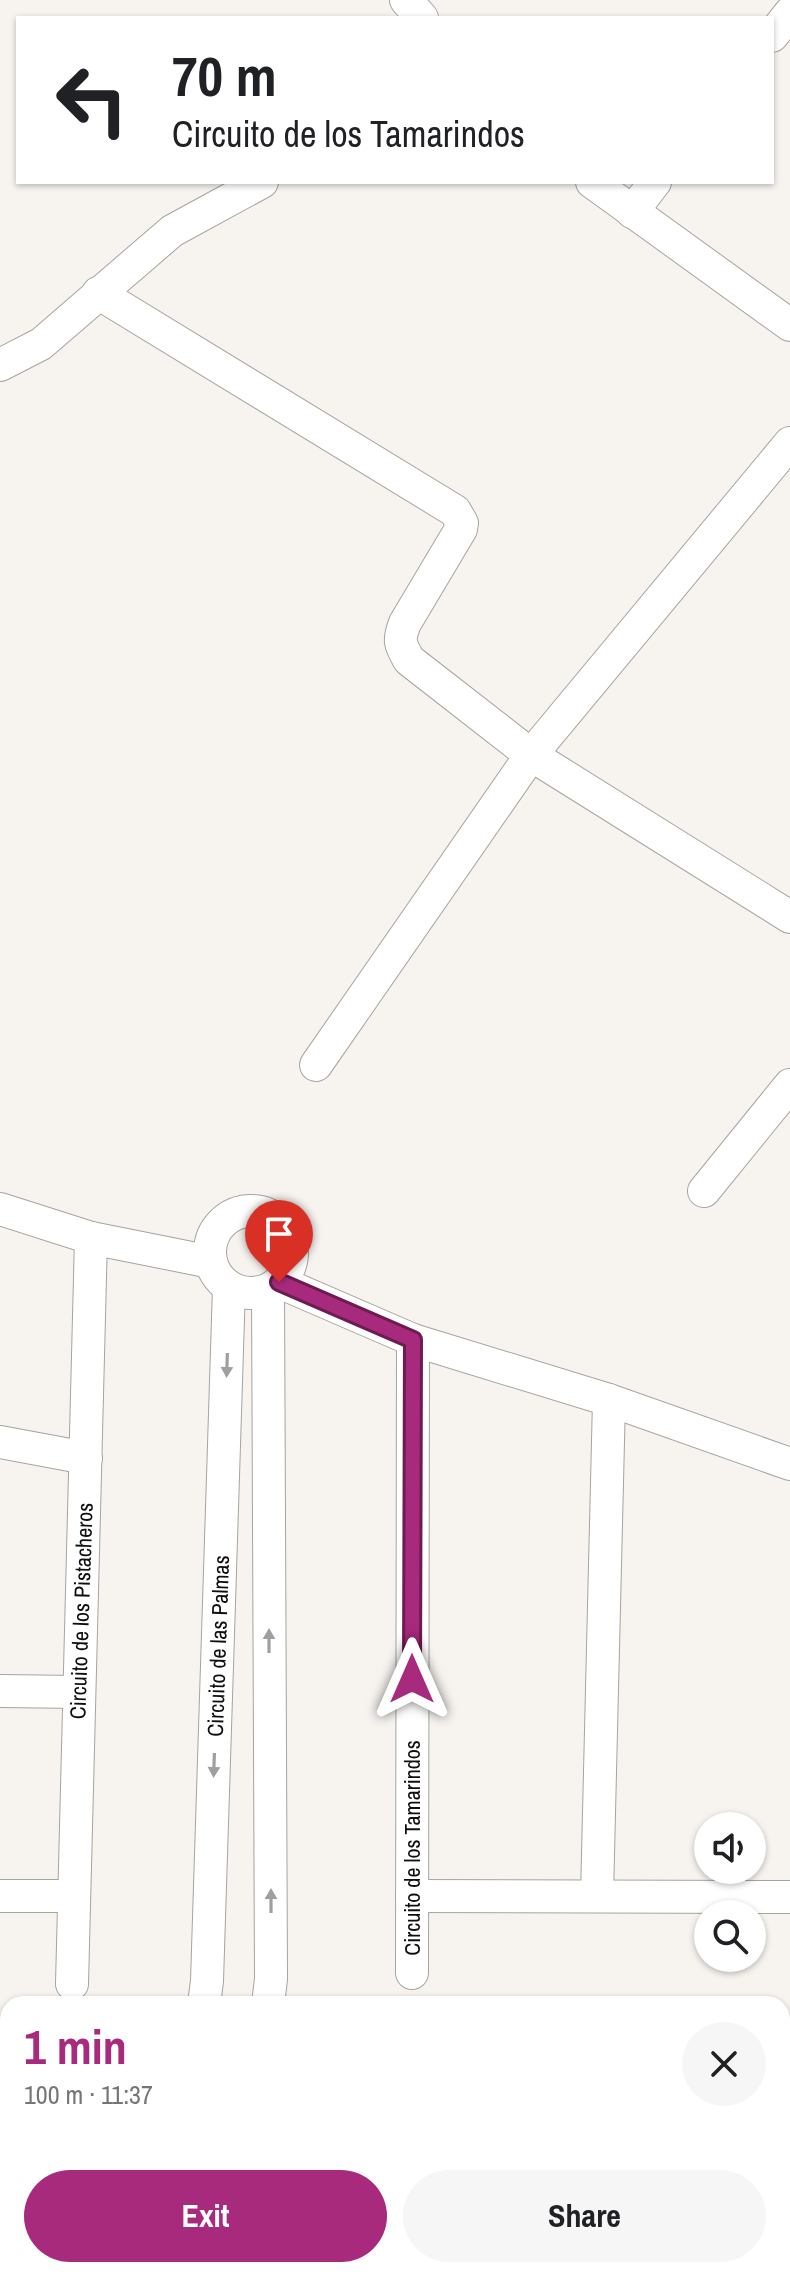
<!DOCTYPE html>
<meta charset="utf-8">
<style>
:root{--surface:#fff;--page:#f6f6f6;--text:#202124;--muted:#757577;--accent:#a72a7c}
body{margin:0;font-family:"Archivo Narrow",sans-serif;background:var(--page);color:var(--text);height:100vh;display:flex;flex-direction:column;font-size:30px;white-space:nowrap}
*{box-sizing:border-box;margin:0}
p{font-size:26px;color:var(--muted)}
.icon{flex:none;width:44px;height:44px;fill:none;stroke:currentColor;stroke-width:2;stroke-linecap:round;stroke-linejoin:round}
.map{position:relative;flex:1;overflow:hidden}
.sheet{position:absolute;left:0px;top:1996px;width:790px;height:282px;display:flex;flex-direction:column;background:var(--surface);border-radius:24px 24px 0 0;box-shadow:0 2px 6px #0004}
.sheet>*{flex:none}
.banner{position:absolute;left:16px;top:16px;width:758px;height:168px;border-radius:0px;box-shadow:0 2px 6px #0004;background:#fff;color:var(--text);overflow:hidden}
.fabs{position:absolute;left:694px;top:1812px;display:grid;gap:16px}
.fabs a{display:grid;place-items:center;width:72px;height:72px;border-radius:50%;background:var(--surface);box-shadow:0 2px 6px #0004;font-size:40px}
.pin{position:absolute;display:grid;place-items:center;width:68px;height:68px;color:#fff;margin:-82px -34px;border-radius:50% 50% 50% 0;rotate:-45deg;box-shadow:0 0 8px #0007}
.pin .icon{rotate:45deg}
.me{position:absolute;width:88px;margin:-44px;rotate:0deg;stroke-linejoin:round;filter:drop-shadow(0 0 6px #0008)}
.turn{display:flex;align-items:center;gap:28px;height:168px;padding:0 24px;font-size:36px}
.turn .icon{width:104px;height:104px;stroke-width:2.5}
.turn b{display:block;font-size:56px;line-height:68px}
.round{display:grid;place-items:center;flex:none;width:84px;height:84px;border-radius:42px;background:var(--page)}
.head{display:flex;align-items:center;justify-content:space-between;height:136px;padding:0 24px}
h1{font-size:48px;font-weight:700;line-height:60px;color:var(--accent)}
.primary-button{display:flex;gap:16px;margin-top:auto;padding:16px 24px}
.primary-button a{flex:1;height:92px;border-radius:48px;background:var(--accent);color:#fff;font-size:32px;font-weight:700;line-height:92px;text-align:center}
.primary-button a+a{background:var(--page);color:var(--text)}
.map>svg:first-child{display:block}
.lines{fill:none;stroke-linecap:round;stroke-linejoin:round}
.minor-casing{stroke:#a6a3a0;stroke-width:34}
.major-casing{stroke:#a6a3a0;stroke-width:44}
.minor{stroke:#fff;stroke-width:32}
.major{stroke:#fff;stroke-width:42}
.oneway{fill:#a09f9f}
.route-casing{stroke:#6d1b51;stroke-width:20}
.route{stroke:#a72a7c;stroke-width:14}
.labels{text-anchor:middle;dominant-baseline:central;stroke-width:6;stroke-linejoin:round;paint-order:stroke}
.street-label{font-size:22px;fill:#110f0e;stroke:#fff}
</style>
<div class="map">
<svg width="790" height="2277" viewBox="0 0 790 2277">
<rect width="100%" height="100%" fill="#f7f4f0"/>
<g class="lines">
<defs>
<g id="minor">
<polyline points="406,0 422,18"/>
<polyline points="772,36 790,13"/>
<polyline points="592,182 790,325"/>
<polyline points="632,212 655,182"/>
<path d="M98 293 455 511 462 523 461 529 405 623C398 641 400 644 409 660L531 755 790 917"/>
<polyline points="0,365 41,344 172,231 262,182"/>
<polyline points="316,1065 531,755 790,443"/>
<polyline points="704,1191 790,1085"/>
<polyline points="0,1209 91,1238 211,1262"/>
<circle cx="251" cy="1252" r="41"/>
<polyline points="279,1282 413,1340 609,1400 790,1464"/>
<polyline points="268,1290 271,1979 268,2004"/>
<polyline points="0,1442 86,1458"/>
<polyline points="0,1691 79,1692"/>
<polyline points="0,1896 74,1896"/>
<polyline points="412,1896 790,1897"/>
<polyline points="597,1896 609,1400"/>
<polyline points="412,1973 413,1340"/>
<polyline points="72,1984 91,1238"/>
<polyline points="204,2004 207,1981 229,1287"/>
<polyline points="0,2147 8,2165"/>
<polyline points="782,2232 790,2233"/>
<polyline points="56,2270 59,2277"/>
<polyline points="657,2277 664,2270"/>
</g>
<g id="major">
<polyline points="782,2071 790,2070"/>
<polyline points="0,2078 8,2078"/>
</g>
</defs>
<use href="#minor" class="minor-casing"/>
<use href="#major" class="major-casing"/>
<use href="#minor" class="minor"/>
<use href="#major" class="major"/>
</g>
<defs><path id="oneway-solid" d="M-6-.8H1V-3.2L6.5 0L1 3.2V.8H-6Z" transform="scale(2)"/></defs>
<g class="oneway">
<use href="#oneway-solid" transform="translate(227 1365) rotate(92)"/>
<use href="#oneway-solid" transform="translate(269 1641) rotate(-90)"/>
<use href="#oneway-solid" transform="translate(214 1765) rotate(92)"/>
<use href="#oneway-solid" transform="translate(271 1901) rotate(-90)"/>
</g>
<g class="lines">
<defs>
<polyline id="route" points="279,1282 413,1340 412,1679"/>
</defs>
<use href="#route" class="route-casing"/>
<use href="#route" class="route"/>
</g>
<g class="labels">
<g class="street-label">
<text transform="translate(81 1611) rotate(-88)">Circuito de los Pistacheros</text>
<text transform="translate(218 1646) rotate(-88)">Circuito de las Palmas</text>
<text transform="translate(412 1848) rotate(-90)">Circuito de los Tamarindos</text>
</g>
</g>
</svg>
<div class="fabs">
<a><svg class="icon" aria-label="sound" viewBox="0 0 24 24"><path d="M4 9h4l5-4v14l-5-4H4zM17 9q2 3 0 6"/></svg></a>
<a><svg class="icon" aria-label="search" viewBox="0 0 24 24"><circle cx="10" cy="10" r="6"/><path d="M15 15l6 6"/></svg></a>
</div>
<div class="pin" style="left:279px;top:1282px;background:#d93025"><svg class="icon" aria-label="arrive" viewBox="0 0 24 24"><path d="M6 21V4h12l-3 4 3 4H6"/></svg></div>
<svg class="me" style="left:412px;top:1679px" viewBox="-20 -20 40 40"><path d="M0-17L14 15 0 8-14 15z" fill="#a72a7c" stroke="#fff" stroke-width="4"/></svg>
<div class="banner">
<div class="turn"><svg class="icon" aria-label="left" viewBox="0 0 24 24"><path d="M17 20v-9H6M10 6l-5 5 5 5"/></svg><div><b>70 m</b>Circuito de los Tamarindos</div></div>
</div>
<section class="sheet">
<div class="head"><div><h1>1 min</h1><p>100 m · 11:37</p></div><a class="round"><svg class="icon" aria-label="close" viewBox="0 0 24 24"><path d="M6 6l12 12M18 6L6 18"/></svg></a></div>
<div class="primary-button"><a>Exit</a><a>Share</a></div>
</section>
</div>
